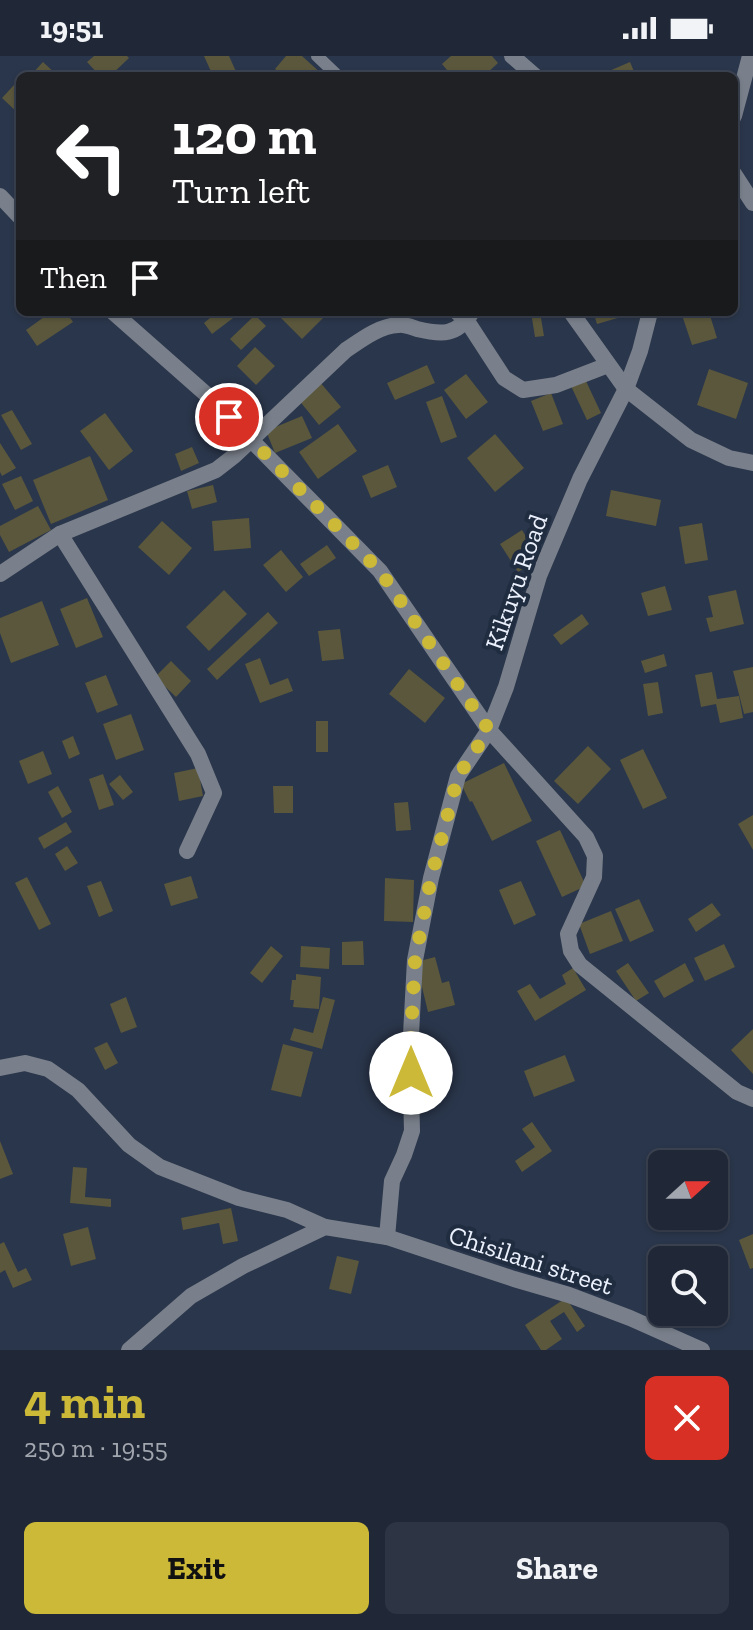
<!DOCTYPE html>
<meta charset="utf-8">
<style>
:root{--surface:#202838;--page:#2d3443;--text:#f1f3f6;--muted:#a2a6ae;--line:#3d4453;--accent:#ccb938}
body{margin:0;font-family:"Zilla Slab",serif;background:var(--page);color:var(--text);height:100vh;display:flex;flex-direction:column;font-size:30px;white-space:nowrap}
*{box-sizing:border-box;margin:0}
p{font-size:26px;color:var(--muted)}
.icon{flex:none;width:44px;height:44px;fill:none;stroke:currentColor;stroke-width:2;stroke-linecap:round;stroke-linejoin:round}
.map{position:relative;height:1294px;overflow:hidden}
.sheet{display:flex;flex-direction:column;background:var(--surface);flex:1}
.sheet>*{flex:none}
.hud{position:absolute;left:16px;top:16px;width:722px;height:244px;border-radius:12px;box-shadow:0 2px 6px #0004,0 0 0 2px var(--line);background:#202124;color:#fff;overflow:hidden}
.needle{width:52px;rotate:69deg}
.buttons{position:absolute;left:648px;top:1094px;display:grid;gap:16px}
.buttons a{display:grid;place-items:center;width:80px;height:80px;border-radius:12px;background:var(--surface);box-shadow:0 2px 6px #0004,0 0 0 2px var(--line);font-size:40px}
.pin{position:absolute;display:grid;place-items:center;width:68px;height:68px;color:#fff;margin:-34px;border:4px solid #fff;border-radius:50%;box-shadow:0 2px 8px #0007}
.me{position:absolute;width:88px;margin:-44px;rotate:0deg;stroke-linejoin:round;filter:drop-shadow(0 0 6px #0008)}
.turn{display:flex;align-items:center;gap:28px;height:168px;padding:0 24px;font-size:36px}
.turn .icon{width:104px;height:104px;stroke-width:2.5}
.turn b{display:block;font-size:56px;line-height:68px}
.then{display:flex;align-items:center;height:76px;padding:0 24px;background:#0003;gap:16px;font-size:30px}
.round{display:grid;place-items:center;flex:none;width:84px;height:84px;border-radius:12px;background:var(--page)}
.headline{display:flex;align-items:center;justify-content:space-between;height:136px;padding:0 24px}
h1{font-size:48px;font-weight:800;line-height:60px;color:var(--accent)}
.primary-button{display:flex;gap:16px;margin-top:auto;padding:16px 24px}
.primary-button a{flex:1;height:92px;border-radius:12px;background:var(--accent);color:#111;font-size:32px;font-weight:800;line-height:92px;text-align:center}
.primary-button a+a{background:var(--page);color:var(--text)}
.status{display:flex;justify-content:space-between;align-items:center;height:56px;padding:0 40px;background:var(--surface);direction:ltr}
.status svg{height:22px;fill:currentColor}
.map>svg:first-child{display:block}
.building{fill:#5a573c}
.lines{fill:none;stroke-linecap:round;stroke-linejoin:round}
.service{stroke:#7a808b;stroke-width:12}
.minor{stroke:#7a808b;stroke-width:16}
.route{stroke:#ccb938;stroke-width:14;stroke-dasharray:0 25.2}
.labels{text-anchor:middle;dominant-baseline:central;stroke-width:8;stroke-linejoin:round;paint-order:stroke}
.street-label{font-size:26px;fill:#ecf2fd;stroke:#202c40}
</style>
<div class="status"><b>19:51</b><svg viewBox="0 0 49 12"><path d="M0 12V9h3v3zM5 12V6h3v6zM10 12V3h3v9zM15 12V0h3v12zM26 1h20v11H26zM47 4h2v5h-2z"/></svg></div>
<div class="map">
<svg width="753" height="1294" viewBox="0 0 753 1294">
<rect width="100%" height="100%" fill="#2a364b"/>
<g class="building">
<polygon points="94,0 127,0 129,2 110,20 100,20 87,6"/>
<polygon points="204,0 229,0 238,20 213,20"/>
<polygon points="286,0 302,0 324,20 283,20 275,13"/>
<polygon points="451,0 492,0 498,7 484,20 452,20 442,8"/>
<polygon points="43,6 58,20 30,20"/>
<polygon points="630,6 636,20 611,20 609,15"/>
<polygon points="14,29 20,35 20,59 2,42"/>
<polygon points="51,256 66,256 73,266 37,290 26,274"/>
<polygon points="217,256 241,256 212,278 204,267"/>
<polygon points="275,256 320,256 324,261 302,283"/>
<polygon points="531,256 540,256 544,280 535,281"/>
<polygon points="600,256 620,256 621,261 597,268 594,258"/>
<polygon points="681,256 709,256 717,282 692,289"/>
<polygon points="255,259 266,270 241,294 230,283"/>
<polygon points="255,291 275,310 256,329 237,310"/>
<polygon points="427,309 435,327 395,344 387,327"/>
<polygon points="709,313 748,327 736,363 697,349"/>
<polygon points="466,318 488,346 466,363 444,334"/>
<polygon points="585,323 601,357 587,364 571,330"/>
<polygon points="319,325 341,351 319,369 298,343"/>
<polygon points="551,337 563,368 543,375 531,345"/>
<polygon points="442,340 457,381 441,387 426,346"/>
<polygon points="12,354 32,388 21,394 1,359"/>
<polygon points="105,357 133,395 109,414 80,375"/>
<polygon points="302,360 312,382 275,397 266,375"/>
<polygon points="338,368 357,395 318,423 299,396"/>
<polygon points="495,378 524,412 495,436 467,402"/>
<polygon points="0,387 16,412 2,420 0,416"/>
<polygon points="192,391 199,407 181,415 175,398"/>
<polygon points="90,400 108,444 51,468 33,424"/>
<polygon points="388,409 397,431 371,442 362,420"/>
<polygon points="21,420 33,445 15,454 2,428"/>
<polygon points="213,429 217,446 192,453 187,435"/>
<polygon points="611,434 661,444 656,470 606,460"/>
<polygon points="38,450 51,474 9,496 0,479 0,470"/>
<polygon points="249,462 251,492 214,495 212,465"/>
<polygon points="162,465 192,492 169,519 138,491"/>
<polygon points="702,467 708,504 685,508 679,471"/>
<polygon points="522,474 540,503 518,516 500,488"/>
<polygon points="327,489 336,502 309,520 300,508"/>
<polygon points="281,494 303,521 286,536 263,509"/>
<polygon points="665,530 672,554 648,560 641,537"/>
<polygon points="224,534 247,558 209,595 186,571"/>
<polygon points="736,534 744,568 710,576 706,562 713,561 708,540"/>
<polygon points="87,542 103,581 76,592 60,553"/>
<polygon points="42,545 59,589 11,607 0,577 0,562"/>
<polygon points="268,556 278,567 217,624 207,613"/>
<polygon points="582,558 589,568 561,589 553,579"/>
<polygon points="340,573 344,603 322,605 318,575"/>
<polygon points="664,598 667,610 645,617 641,605"/>
<polygon points="260,602 270,629 288,622 293,635 260,647 245,608"/>
<polygon points="171,605 191,625 176,641 155,621"/>
<polygon points="753,611 753,656 744,658 733,615"/>
<polygon points="409,613 445,642 425,667 389,638"/>
<polygon points="712,616 717,643 739,640 743,662 720,667 716,648 701,651 695,619"/>
<polygon points="106,619 118,649 97,657 85,627"/>
<polygon points="658,626 663,657 648,660 643,628"/>
<polygon points="131,658 144,694 116,704 103,668"/>
<rect x="316" y="665" width="12" height="31"/>
<polygon points="73,680 80,698 69,703 62,685"/>
<polygon points="588,690 611,713 578,748 554,725"/>
<polygon points="643,693 667,742 643,753 620,704"/>
<polygon points="43,695 52,718 28,728 19,705"/>
<polygon points="504,707 532,765 492,785 472,745 470,746 461,728"/>
<polygon points="198,712 203,740 179,745 174,717"/>
<polygon points="103,718 114,749 99,754 89,723"/>
<polygon points="120,719 133,736 123,744 109,728"/>
<polygon points="58,730 72,756 62,762 48,736"/>
<polygon points="273,730 293,730 293,757 274,757"/>
<polygon points="408,746 411,774 396,775 394,747"/>
<polygon points="753,759 753,794 738,768"/>
<polygon points="66,766 72,776 44,793 38,782"/>
<polygon points="560,774 586,830 562,841 536,785"/>
<polygon points="67,790 78,807 65,815 55,798"/>
<polygon points="191,820 198,842 171,850 164,828"/>
<polygon points="27,821 51,868 39,874 15,827"/>
<polygon points="385,822 414,824 413,866 384,865"/>
<polygon points="101,825 113,855 99,861 87,830"/>
<polygon points="521,825 536,859 514,869 499,834"/>
<polygon points="639,843 654,875 630,886 615,853"/>
<polygon points="712,847 721,859 696,876 688,863"/>
<polygon points="611,855 623,885 590,898 579,868"/>
<polygon points="363,885 364,909 342,909 342,886"/>
<polygon points="724,888 735,911 705,925 694,902"/>
<polygon points="271,890 283,900 262,927 250,917"/>
<polygon points="301,890 330,892 329,913 300,911"/>
<polygon points="435,901 442,927 449,925 455,949 428,956 416,906"/>
<polygon points="628,907 649,937 636,945 616,915"/>
<polygon points="685,907 694,925 664,942 654,925"/>
<polygon points="573,912 586,934 535,965 517,935 530,928 540,943 566,928 562,919"/>
<polygon points="296,918 321,921 319,953 293,951 294,944 290,944 292,924 296,924"/>
<polygon points="126,941 137,971 121,977 110,948"/>
<polygon points="323,941 335,944 322,993 290,984 294,972 313,977"/>
<polygon points="753,973 753,1018 731,994"/>
<polygon points="107,986 118,1007 105,1014 94,992"/>
<polygon points="283,988 313,996 301,1041 271,1034"/>
<polygon points="565,999 575,1025 534,1041 524,1015"/>
<polygon points="532,1066 552,1095 522,1116 515,1105 535,1091 522,1073"/>
<polygon points="0,1085 13,1118 0,1123"/>
<polygon points="673,1101 722,1107 718,1137 714,1136 714,1108 672,1108"/>
<polygon points="73,1111 87,1112 85,1141 111,1143 111,1151 70,1147"/>
<polygon points="231,1152 238,1185 223,1188 219,1167 183,1174 181,1162"/>
<polygon points="88,1171 96,1203 71,1210 63,1178"/>
<polygon points="753,1178 753,1212 750,1213 739,1184"/>
<polygon points="4,1186 18,1216 26,1212 32,1224 13,1232 5,1214 0,1217 0,1188"/>
<polygon points="337,1200 359,1205 351,1238 329,1233"/>
<polygon points="566,1242 585,1270 577,1276 564,1256 550,1265 562,1283 546,1294 541,1294 525,1269"/>
</g>
<g class="lines">
<polyline class="service" points="317,0 338,20"/>
<g class="minor">
<polyline points="512,0 535,20"/>
<polyline points="734,60 750,0"/>
<polyline points="734,118 753,147"/>
<polyline points="0,140 20,161"/>
<polyline points="113,256 207,339 380,515 489,674 586,781 595,800 594,821 568,878 571,895 580,909 737,1036 753,1043"/>
<polyline points="457,256 467,265 504,322 523,334 556,329 608,309"/>
<polyline points="571,256 626,333 691,384 729,402 753,407"/>
<polyline points="60,478 198,698 214,737 187,795"/>
<path d="M0 518 60 478 216 414 234 400 346 294C361 284 379 270 398 269 404 268 411 271 417 273 442 279 457 280 472 256"/>
<polyline points="0,1012 25,1007 48,1013 78,1034 129,1089 160,1111 239,1142 287,1154 325,1171"/>
<polyline points="387,1181 514,1223 569,1239 630,1262 702,1294"/>
<polyline points="129,1294 191,1240 243,1210 325,1171 387,1181 392,1125 404,1099 412,1075 410,997 415,904 431,822 458,720 489,674 506,631 539,520 580,423 626,333 640,295 650,256"/>
</g>
</g>
<g class="lines">
<polyline class="route" points="229,361 380,515 489,674 458,720 431,822 415,904 410,997 411,1017"/>
</g>
<g class="labels">
<g class="street-label">
<text transform="translate(516 526) rotate(-71)">Kikuyu Road</text>
<text transform="translate(531 1204) rotate(18)">Chisilani street</text>
</g>
</g>
</svg>
<div class="buttons">
<a><svg class="needle" viewBox="-14 -14 28 28"><path d="M0-13l5 13h-10z" fill="#e53935"/><path d="M0 13l5-13h-10z" fill="#a2a6ae"/></svg></a>
<a><svg class="icon" aria-label="search" viewBox="0 0 24 24"><circle cx="10" cy="10" r="6"/><path d="M15 15l6 6"/></svg></a>
</div>
<div class="pin" style="left:229px;top:361px;background:#d93025"><svg class="icon" aria-label="arrive" viewBox="0 0 24 24"><path d="M6 21V4h12l-3 4 3 4H6"/></svg></div>
<svg class="me" style="left:411px;top:1017px" viewBox="-20 -20 40 40"><circle r="19" fill="#fff"/><path d="M0-13L10 11 0 6-10 11z" fill="#ccb938"/></svg>
<div class="hud">
<div class="turn"><svg class="icon" aria-label="left" viewBox="0 0 24 24"><path d="M17 20v-9H6M10 6l-5 5 5 5"/></svg><div><b>120 m</b>Turn left</div></div>
<div class="then">Then<svg class="icon" aria-label="arrive" viewBox="0 0 24 24"><path d="M6 21V4h12l-3 4 3 4H6"/></svg></div>
</div>
</div>
<section class="sheet">
<div class="headline"><div><h1>4 min</h1><p>250 m · 19:55</p></div><a class="round" style="background:#d93025;color:#fff"><svg class="icon" aria-label="close" viewBox="0 0 24 24"><path d="M6 6l12 12M18 6L6 18"/></svg></a></div>
<div class="primary-button"><a>Exit</a><a>Share</a></div>
</section>
